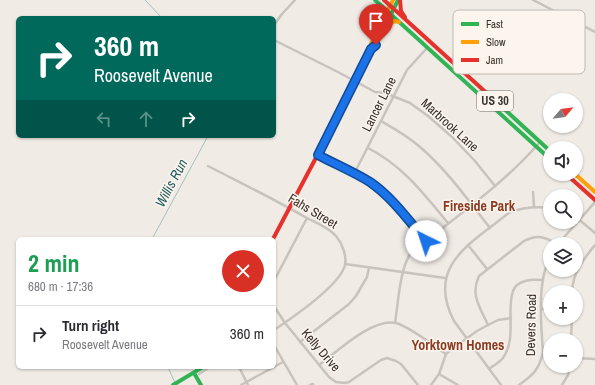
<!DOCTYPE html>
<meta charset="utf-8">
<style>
:root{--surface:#fff;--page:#f2f2f3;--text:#2b2b33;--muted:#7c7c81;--line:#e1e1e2}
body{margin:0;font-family:"Archivo Narrow",sans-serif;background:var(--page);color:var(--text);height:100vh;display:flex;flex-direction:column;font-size:15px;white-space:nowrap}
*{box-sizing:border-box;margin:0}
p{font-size:13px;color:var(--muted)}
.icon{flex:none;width:22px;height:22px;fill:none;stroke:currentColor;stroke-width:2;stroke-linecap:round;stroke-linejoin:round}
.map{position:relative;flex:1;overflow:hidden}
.panel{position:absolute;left:16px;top:237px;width:260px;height:132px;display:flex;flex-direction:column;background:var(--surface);border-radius:6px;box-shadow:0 1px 3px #0004}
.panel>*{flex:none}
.banner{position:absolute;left:16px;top:16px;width:260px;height:122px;border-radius:6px;box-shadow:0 1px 3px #0004;background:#00695c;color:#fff;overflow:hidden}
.needle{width:26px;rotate:61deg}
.fabs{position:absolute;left:543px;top:93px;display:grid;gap:8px}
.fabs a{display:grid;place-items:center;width:40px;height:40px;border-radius:50%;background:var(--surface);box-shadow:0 1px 3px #0004;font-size:20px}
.pin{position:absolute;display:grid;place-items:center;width:34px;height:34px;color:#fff;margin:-41px -17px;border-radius:50% 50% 50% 0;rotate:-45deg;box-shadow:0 0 4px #0007}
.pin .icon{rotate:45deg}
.me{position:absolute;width:44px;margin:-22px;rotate:319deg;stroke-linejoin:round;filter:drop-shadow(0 0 3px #0008)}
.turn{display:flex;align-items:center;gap:14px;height:84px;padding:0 12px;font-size:18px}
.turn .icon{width:52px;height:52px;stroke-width:2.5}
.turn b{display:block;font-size:28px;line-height:34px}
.lanes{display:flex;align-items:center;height:38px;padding:0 12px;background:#0003;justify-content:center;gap:20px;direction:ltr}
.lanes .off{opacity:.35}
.round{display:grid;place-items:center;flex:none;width:42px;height:42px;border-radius:21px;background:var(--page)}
.head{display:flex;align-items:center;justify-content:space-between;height:68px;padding:0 12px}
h1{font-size:24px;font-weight:700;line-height:30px;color:#1e9e55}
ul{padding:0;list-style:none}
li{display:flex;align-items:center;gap:12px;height:56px;padding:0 12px;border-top:1px solid var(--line)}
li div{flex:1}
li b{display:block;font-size:15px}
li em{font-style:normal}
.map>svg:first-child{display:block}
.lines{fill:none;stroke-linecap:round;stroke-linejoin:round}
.stream{stroke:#a1c2c1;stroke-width:1}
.street{stroke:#c9c3be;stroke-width:2.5}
.fast{stroke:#30b455;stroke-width:4}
.slow{stroke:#ff9f0a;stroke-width:4}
.jam{stroke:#e5322d;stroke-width:4}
.route-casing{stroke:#114b97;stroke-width:10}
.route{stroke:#1a73e8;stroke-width:7}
.labels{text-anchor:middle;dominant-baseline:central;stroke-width:3;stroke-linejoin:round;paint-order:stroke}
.shield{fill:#fbf5ee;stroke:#756b66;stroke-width:1}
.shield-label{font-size:12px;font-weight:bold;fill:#3b302b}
.street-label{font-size:13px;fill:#3b302b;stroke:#fbf5ee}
.water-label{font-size:14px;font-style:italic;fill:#1f5a5e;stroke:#fbf5ee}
.neighbourhood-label{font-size:14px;font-weight:bold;fill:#8c3b22;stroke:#fbf5ee}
.key{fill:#fbf5ee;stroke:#c1bab4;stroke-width:1}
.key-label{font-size:11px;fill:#3b302b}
</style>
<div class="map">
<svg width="595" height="385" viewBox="0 0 595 385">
<rect width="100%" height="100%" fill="#f0ebe5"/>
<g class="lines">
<g class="stream">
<polyline points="145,0 162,18"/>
<polyline points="152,239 208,136"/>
<polyline points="168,367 175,383"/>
</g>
<g class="street">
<polyline points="533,0 595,32"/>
<polyline points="274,25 282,14 295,0"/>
<polyline points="274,40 338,72 375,92 385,93 410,103 428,116 452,137 475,161 495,186"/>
<path d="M381 121C395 129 408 136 420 147 447 170 468 200 490 228"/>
<path d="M368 148C403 166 423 193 448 223"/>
<path d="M318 155C334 164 355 172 370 182 392 197 409 221 426 241"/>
<path d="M208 166C241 183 274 199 305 217 316 223 328 227 336 236 342 243 347 256 345 265 340 285 292 318 274 330"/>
<polyline points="354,174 407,70 427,48"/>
<polyline points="533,192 534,206"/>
<polyline points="576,217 595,233"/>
<polyline points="558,244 595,202"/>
<polyline points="468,245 487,269"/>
<polyline points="345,264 445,278"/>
<polyline points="274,281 307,218"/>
<path d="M572 292C573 272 583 260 595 245"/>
<polyline points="274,306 285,323 329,377 336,382 345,383 349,382 381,360 387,358 396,361 401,364 418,385"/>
<polyline points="542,309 550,309"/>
<path d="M395 323C398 304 400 267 411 253 455 217 503 185 540 142"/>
<path d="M488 325C480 307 470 295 479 276L524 241C538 234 544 237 558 244"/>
<polyline points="571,340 572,318"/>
<polyline points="300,342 349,304 356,296 367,277 369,268"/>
<polyline points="274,345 297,385"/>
<polyline points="576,358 595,359"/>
<path d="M319 365C338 351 372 318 396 323 410 327 433 345 446 354"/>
<polyline points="239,367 248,385"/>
<path d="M489 369C493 366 500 362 503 358 517 338 506 311 513 291 517 280 532 279 542 280"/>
<polyline points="199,374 210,367"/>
<polyline points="439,374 458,385"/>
<polyline points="241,385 283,362"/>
<polyline points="310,385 313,384"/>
<polyline points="431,385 439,374 446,354 456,346 477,331 488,325 498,320 511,318"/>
<path d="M501 385 454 321C425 265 472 243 510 212 524 207 536 206 550 208"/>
<path d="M519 385C533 375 539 370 543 352 541 326 537 280 550 258"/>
<polyline points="562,385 568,375 570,366"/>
</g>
<g class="fast">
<polyline points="375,0 550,159"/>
<polyline points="359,73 371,49 376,45 398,0"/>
<polyline points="491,97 550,151"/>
<polyline points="194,373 201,385"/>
<polyline points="173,385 203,367"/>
</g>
<g class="slow">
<polyline points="383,31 394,21 399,22"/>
<polyline points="371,48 371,44 393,0"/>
<polyline points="575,174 595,192"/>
</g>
<g class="jam">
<polyline points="384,0 491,97"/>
<polyline points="400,0 401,11 405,17"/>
<polyline points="566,174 595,200"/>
<polyline points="273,239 337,118 359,73"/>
</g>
</g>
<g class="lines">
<defs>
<path id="route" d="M376 45 371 49 318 155C335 164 354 172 370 182 392 197 409 221 426 241"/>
</defs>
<use href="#route" class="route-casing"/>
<use href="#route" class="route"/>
</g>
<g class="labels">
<rect class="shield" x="477" y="91" width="36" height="20" rx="3"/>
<g class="shield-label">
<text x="495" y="101">US 30</text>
</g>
<g class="street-label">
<text transform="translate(379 104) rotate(-63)">Lancer Lane</text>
<text transform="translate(450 125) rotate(42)">Marbrook Lane</text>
<text transform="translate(313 211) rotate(31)">Fahs Street</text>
<text transform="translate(531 325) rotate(-89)">Devers Road</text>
<text transform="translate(321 350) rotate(49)">Kelly Drive</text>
</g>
<g class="water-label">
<text transform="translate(171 183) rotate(-62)">Willis Run</text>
</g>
<g class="neighbourhood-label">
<text x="479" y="206">Fireside Park</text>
<text x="458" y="345">Yorktown Homes</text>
</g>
</g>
<rect x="453" y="10" width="132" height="64" rx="6" class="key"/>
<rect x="461" y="22" width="18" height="4" fill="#30b455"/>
<rect x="461" y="40" width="18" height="4" fill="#ff9f0a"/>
<rect x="461" y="58" width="18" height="4" fill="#e5322d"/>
<g class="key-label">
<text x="486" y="28">Fast</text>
<text x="486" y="46">Slow</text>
<text x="486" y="64">Jam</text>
</g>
</svg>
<div class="fabs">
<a><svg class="needle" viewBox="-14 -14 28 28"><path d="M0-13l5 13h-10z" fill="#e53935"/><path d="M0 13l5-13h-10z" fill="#7c7c81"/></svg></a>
<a><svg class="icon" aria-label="sound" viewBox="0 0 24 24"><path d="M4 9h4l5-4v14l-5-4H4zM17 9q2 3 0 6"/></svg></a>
<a><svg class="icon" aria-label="search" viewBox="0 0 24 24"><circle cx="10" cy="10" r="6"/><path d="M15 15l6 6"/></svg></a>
<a><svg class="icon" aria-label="layers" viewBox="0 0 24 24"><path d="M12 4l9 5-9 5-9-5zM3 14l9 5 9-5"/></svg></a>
<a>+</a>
<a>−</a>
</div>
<div class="pin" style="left:376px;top:45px;background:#d93025"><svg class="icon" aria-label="arrive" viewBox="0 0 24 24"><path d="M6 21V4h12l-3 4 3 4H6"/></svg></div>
<svg class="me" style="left:426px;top:241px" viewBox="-20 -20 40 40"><circle r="19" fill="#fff"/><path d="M0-13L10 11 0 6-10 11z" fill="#1a73e8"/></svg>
<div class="banner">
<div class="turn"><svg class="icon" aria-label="right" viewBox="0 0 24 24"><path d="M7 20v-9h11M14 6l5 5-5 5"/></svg><div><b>360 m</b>Roosevelt Avenue</div></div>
<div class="lanes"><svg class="icon off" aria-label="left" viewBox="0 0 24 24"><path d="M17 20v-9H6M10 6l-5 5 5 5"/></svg><svg class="icon off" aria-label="ahead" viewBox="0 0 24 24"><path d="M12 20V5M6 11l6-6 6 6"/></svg><svg class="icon" aria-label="right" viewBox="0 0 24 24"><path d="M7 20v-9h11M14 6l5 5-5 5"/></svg></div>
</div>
<section class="panel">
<div class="head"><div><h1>2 min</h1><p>680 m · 17:36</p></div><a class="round" style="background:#d93025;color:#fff"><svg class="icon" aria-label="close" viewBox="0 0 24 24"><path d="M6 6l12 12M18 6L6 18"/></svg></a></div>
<ul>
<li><svg class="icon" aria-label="right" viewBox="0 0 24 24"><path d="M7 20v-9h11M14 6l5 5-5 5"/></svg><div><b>Turn right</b><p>Roosevelt Avenue</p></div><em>360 m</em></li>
</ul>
</section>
</div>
